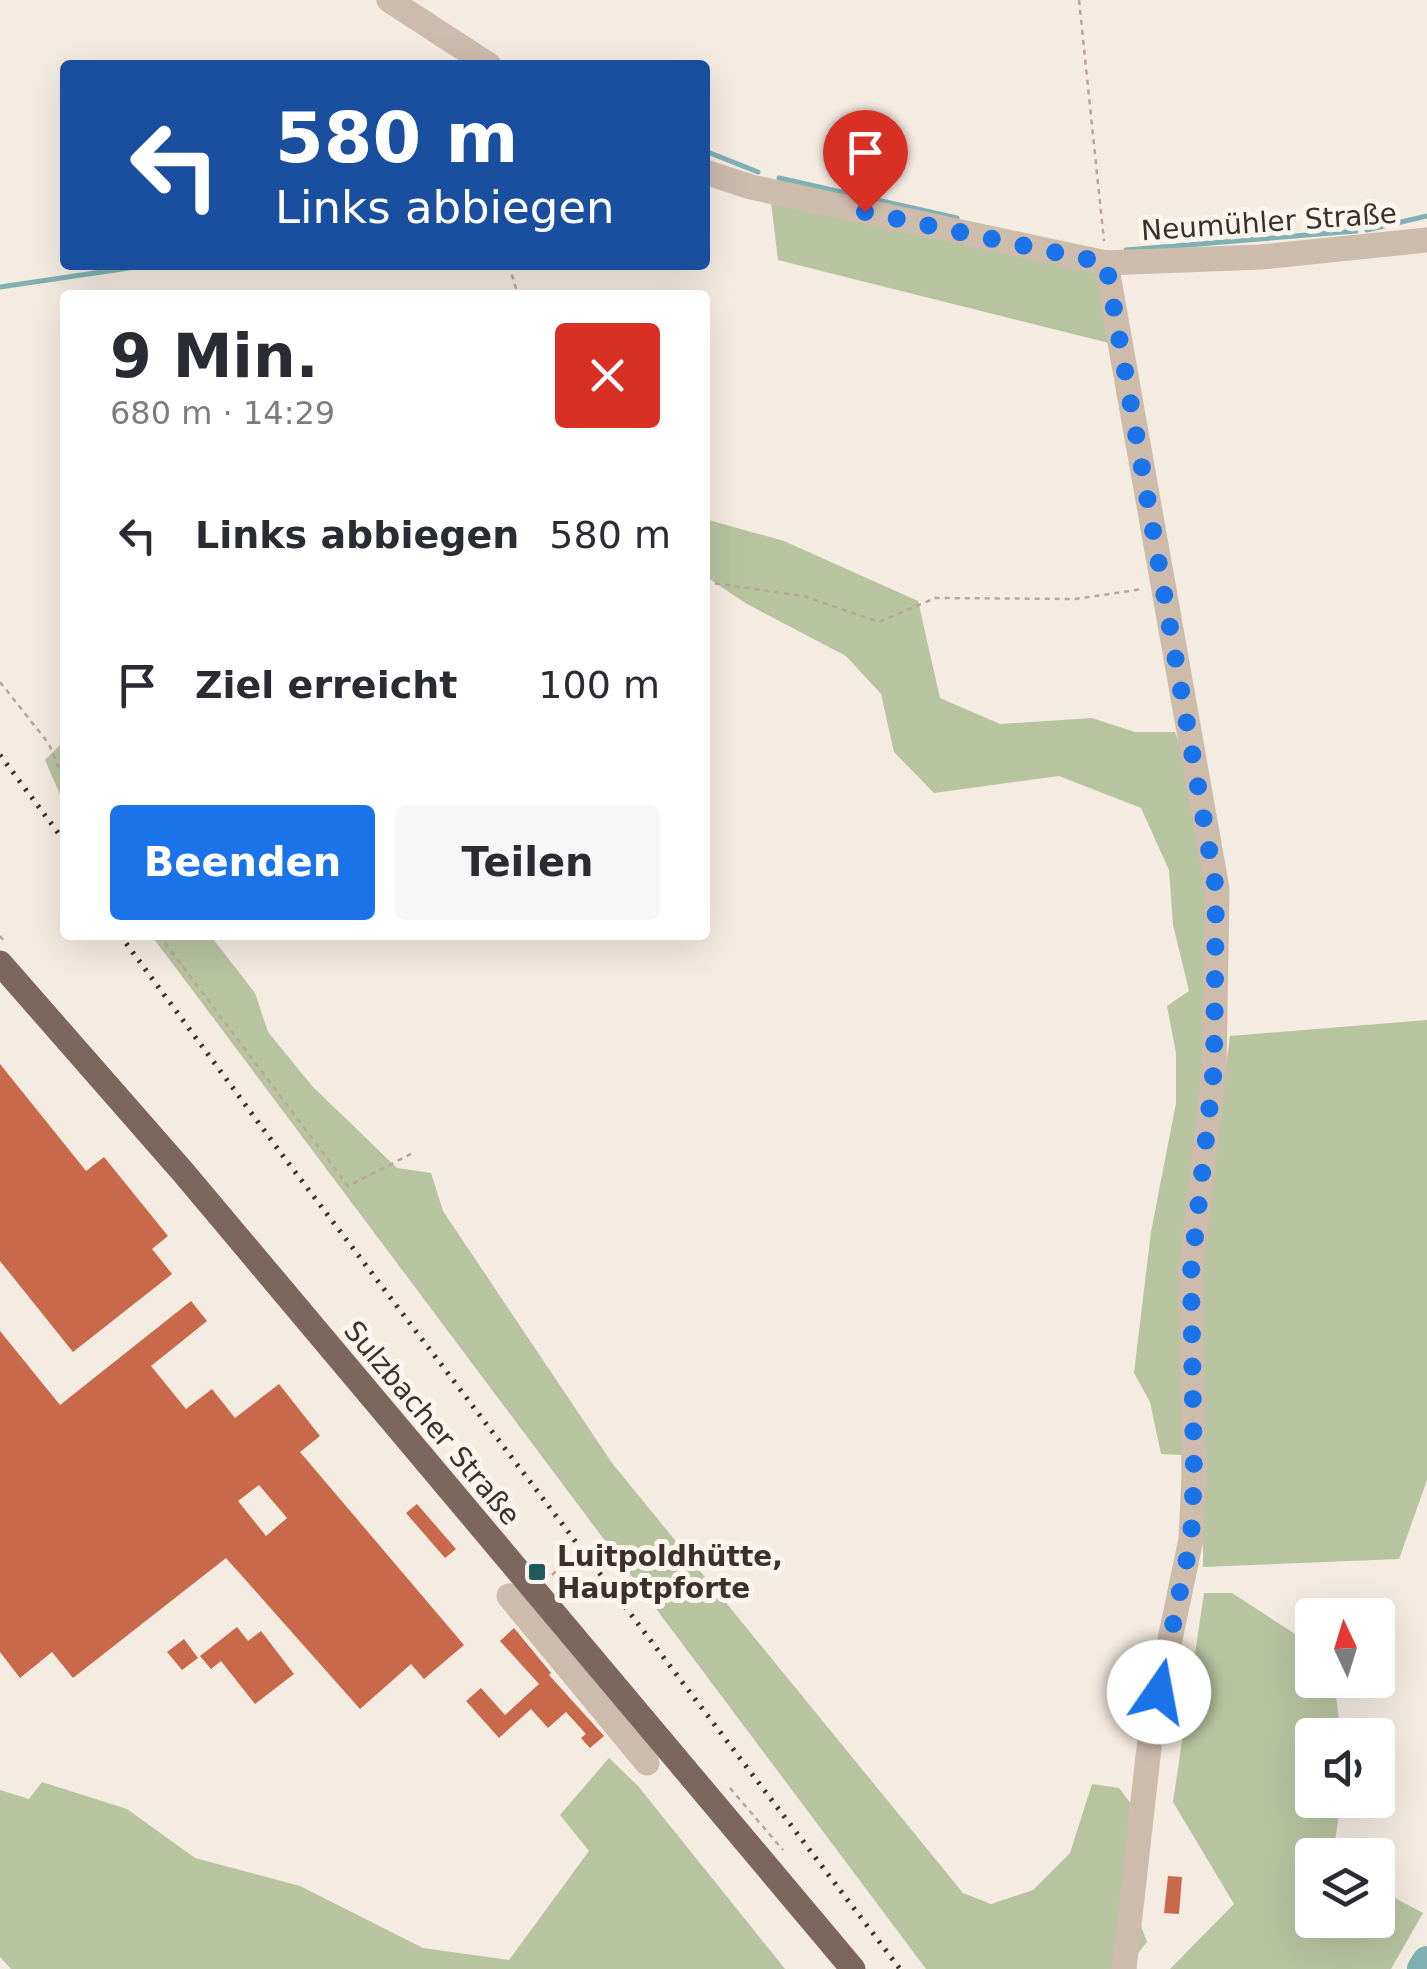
<!DOCTYPE html>
<html lang="de">
<meta charset="utf-8">
<style>
:root{--surface:#fff;--page:#f7f7f7;--text:#2b2b33;--muted:#7c7c81;--accent:#1a73e8}
body{margin:0;font-family:"DejaVu Sans",sans-serif;background:var(--page);color:var(--text);height:100vh;display:flex;flex-direction:column;font-size:38px;white-space:nowrap}
*{box-sizing:border-box;margin:0}
p{font-size:32px;color:var(--muted)}
.icon{flex:none;width:55px;height:55px;fill:none;stroke:currentColor;stroke-width:2;stroke-linecap:round;stroke-linejoin:round}
.map{position:relative;flex:1;overflow:hidden}
.drawer{position:absolute;left:60px;top:290px;width:650px;height:650px;display:flex;flex-direction:column;background:var(--surface);border-radius:10px;box-shadow:0 10px 40px #0002}
.drawer>*{flex:none}
.top-card{position:absolute;left:60px;top:60px;width:650px;height:210px;border-radius:10px;box-shadow:0 10px 40px #0002;background:#1a4fa0;color:#fff;overflow:hidden}
.needle{width:65px;rotate:356deg}
.tools{position:absolute;left:1295px;top:1598px;display:grid;gap:20px}
.tools a{display:grid;place-items:center;width:100px;height:100px;border-radius:10px;background:var(--surface);box-shadow:0 10px 40px #0002;font-size:50px}
.pin{position:absolute;display:grid;place-items:center;width:85px;height:85px;color:#fff;margin:-102px -42px;border-radius:50% 50% 50% 0;rotate:-45deg;box-shadow:0 0 10px #0007}
.pin .icon{rotate:45deg}
.me{position:absolute;width:110px;margin:-55px;rotate:12deg;stroke-linejoin:round;filter:drop-shadow(0 0 8px #0008)}
.turn{display:flex;align-items:center;gap:35px;height:210px;padding:0 50px;font-size:45px}
.turn .icon{width:130px;height:130px;stroke-width:2.5}
.turn b{display:block;font-size:70px;line-height:85px}
.round{display:grid;place-items:center;flex:none;width:105px;height:105px;border-radius:10px;background:var(--page)}
.head{display:flex;align-items:center;justify-content:space-between;height:170px;padding:0 50px}
h1{font-size:60px;font-weight:700;line-height:75px}
.cta{display:flex;gap:20px;margin-top:auto;padding:20px 50px}
.cta a{flex:1;height:115px;border-radius:10px;background:var(--accent);color:#fff;font-size:40px;font-weight:700;line-height:115px;text-align:center}
.cta a+a{background:var(--page);color:var(--text)}
ul{padding:0;list-style:none}
li{display:flex;align-items:center;gap:30px;height:150px;padding:0 50px}
li div{flex:1}
li b{display:block;font-size:38px}
li em{font-style:normal}
.map>svg:first-child{display:block}
.green{fill:#b8c4a0}
.lines{fill:none;stroke-linecap:round;stroke-linejoin:round}
.stream{stroke:#7fb0b2;stroke-width:5}
.river{stroke:#7fb0b2;stroke-width:30}
.building{fill:#c8694b;fill-rule:evenodd}
.path{stroke:#b9a596;stroke-width:2.5;stroke-dasharray:5 5;stroke-linecap:butt}
.minor{stroke:#cdbbac;stroke-width:25}
.major{stroke:#7d675c;stroke-width:25}
.rail{stroke:#3b302b;stroke-width:5;stroke-dasharray:2.5 8;stroke-linecap:butt}
.route{stroke:#1a73e8;stroke-width:18;stroke-dasharray:0 32.4}
.poi-dot{fill:#1f5a5e;stroke:#fbf5ee;stroke-width:4}
.labels{text-anchor:middle;dominant-baseline:central;stroke-width:10;stroke-linejoin:round;paint-order:stroke}
.street-label{font-size:28px;fill:#3b302b;stroke:#fbf5ee}
.poi-label{font-size:28px;font-weight:bold;fill:#3b302b;stroke:#fbf5ee;text-anchor:start}
</style>
<div class="map">
<svg width="1427" height="1969" viewBox="0 0 1427 1969">
<rect width="100%" height="100%" fill="#f4ebe1"/>
<g class="green">
<polygon points="771,202 1099,274 1109,343 778,260"/>
<polygon points="705,519 784,541 918,601 940,698 1000,724 1092,718 1135,732 1175,732 1191,778 1215,963 1181,1455 1161,1454 1150,1402 1134,1373 1151,1232 1176,1103 1176,1053 1167,1006 1189,991 1173,925 1169,870 1141,808 1059,776 934,793 894,752 881,694 846,656 747,604 705,576"/>
<polygon points="65,740 65,806 45,760"/>
<polygon points="151,935 210,935 255,993 268,1032 313,1087 397,1168 431,1173 443,1211 612,1463 963,1893 991,1904 1033,1890 1070,1853 1092,1784 1119,1788 1145,1822 1132,1902 1147,1942 1125,1969 926,1969"/>
<polygon points="1427,1020 1427,1480 1399,1559 1203,1567 1203,1241 1230,1036"/>
<polygon points="1204,1593 1232,1593 1312,1645 1312,1680 1334,1680 1341,1735 1312,1735 1312,1800 1341,1800 1333,1855 1312,1855 1312,1920 1378,1920 1378,1889 1423,1913 1391,1969 1170,1969 1234,1904 1173,1802"/>
<polygon points="609,1758 638,1786 785,1969 11,1969 0,1957 0,1790 29,1799 42,1782 127,1809 195,1858 300,1886 423,1948 509,1960 589,1851 560,1815"/>
</g>
<g class="lines">
<g class="stream">
<polyline points="705,151 758,172"/>
<polyline points="779,178 957,218"/>
<polyline points="1367,230 1427,216"/>
<polyline points="1126,250 1356,231"/>
<polyline points="0,287 149,265"/>
</g>
<polyline class="river" points="1422,1969 1427,1961"/>
</g>
<g class="building">
<polygon points="0,1064 86,1171 104,1157 168,1236 152,1249 172,1274 73,1352 0,1261"/>
<path d="M191 1301 207 1321 151 1366 186 1409 212 1389 235 1418 279 1384 320 1436 300 1452 464 1645 424 1679 411 1664 360 1709 226 1558 73 1678 52 1652 20 1678 0 1652V1331L60 1405ZM259 1485 287 1518 266 1536 238 1501Z"/>
<polygon points="417,1504 456,1549 445,1558 406,1513"/>
<polygon points="237,1627 248,1641 261,1631 294,1674 255,1704 221,1661 211,1669 200,1656"/>
<polygon points="514,1628 551,1673 549,1675 604,1736 590,1748 581,1738 586,1734 566,1712 548,1728 531,1709 499,1738 466,1701 481,1688 505,1715 539,1684 500,1641"/>
<polygon points="184,1639 198,1658 182,1670 167,1652"/>
<polygon points="1168,1876 1182,1877 1179,1914 1164,1913"/>
</g>
<g class="lines">
<g class="path">
<polyline points="1079,0 1104,241"/>
<polyline points="509,265 518,295"/>
<polyline points="705,582 804,596 879,622 935,598 1075,599 1143,589"/>
<polyline points="0,682 49,744 65,783"/>
<polyline points="159,935 348,1186 413,1153"/>
<polyline points="0,936 6,943"/>
<polyline points="552,1575 561,1567"/>
<polyline points="730,1788 783,1850"/>
</g>
<g class="minor">
<polyline points="389,0 489,65"/>
<polyline points="705,172 751,187 1106,263 1261,257 1427,240"/>
<polyline points="1106,263 1217,889 1214,1068 1191,1272 1194,1477 1191,1539 1151,1730 1124,1969"/>
<polyline points="509,1596 647,1763"/>
</g>
<polyline class="major" points="0,963 183,1172 853,1969"/>
<g class="rail">
<polyline points="0,755 65,842"/>
<polyline points="120,935 289,1164 900,1969"/>
</g>
</g>
<g class="lines">
<polyline class="route" points="865,212 1106,263 1216,889 1214,1068 1191,1272 1194,1477 1191,1539 1159,1692"/>
</g>
<rect class="poi-dot" x="527" y="1562" width="20" height="20" rx="5"/>
<g class="labels">
<g class="street-label">
<text transform="translate(1269 222) rotate(-4)">Neumühler Straße</text>
<text transform="translate(432 1423) rotate(50)">Sulzbacher Straße</text>
</g>
<g class="poi-label">
<text x="557" y="1556">Luitpoldhütte,<tspan x="557" dy="32">Hauptpforte</tspan></text>
</g>
</g>
</svg>
<div class="tools">
<a><svg class="needle" viewBox="-14 -14 28 28"><path d="M0-13l5 13h-10z" fill="#e53935"/><path d="M0 13l5-13h-10z" fill="#7c7c81"/></svg></a>
<a><svg class="icon" aria-label="sound" viewBox="0 0 24 24"><path d="M4 9h4l5-4v14l-5-4H4zM17 9q2 3 0 6"/></svg></a>
<a><svg class="icon" aria-label="layers" viewBox="0 0 24 24"><path d="M12 4l9 5-9 5-9-5zM3 14l9 5 9-5"/></svg></a>
</div>
<div class="pin" style="left:865px;top:212px;background:#d93025"><svg class="icon" aria-label="arrive" viewBox="0 0 24 24"><path d="M6 21V4h12l-3 4 3 4H6"/></svg></div>
<svg class="me" style="left:1159px;top:1692px" viewBox="-20 -20 40 40"><circle r="19" fill="#fff"/><path d="M0-13L10 11 0 6-10 11z" fill="#1a73e8"/></svg>
<div class="top-card">
<div class="turn"><svg class="icon" aria-label="left" viewBox="0 0 24 24"><path d="M17 20v-9H6M10 6l-5 5 5 5"/></svg><div><b>580 m</b>Links abbiegen</div></div>
</div>
<section class="drawer">
<div class="head"><div><h1>9 Min.</h1><p>680 m · 14:29</p></div><a class="round" style="background:#d93025;color:#fff"><svg class="icon" aria-label="close" viewBox="0 0 24 24"><path d="M6 6l12 12M18 6L6 18"/></svg></a></div>
<ul>
<li><svg class="icon" aria-label="left" viewBox="0 0 24 24"><path d="M17 20v-9H6M10 6l-5 5 5 5"/></svg><div><b>Links abbiegen</b></div><em>580 m</em></li>
<li><svg class="icon" aria-label="arrive" viewBox="0 0 24 24"><path d="M6 21V4h12l-3 4 3 4H6"/></svg><div><b>Ziel erreicht</b></div><em>100 m</em></li>
</ul>
<div class="cta"><a>Beenden</a><a>Teilen</a></div>
</section>
</div>
